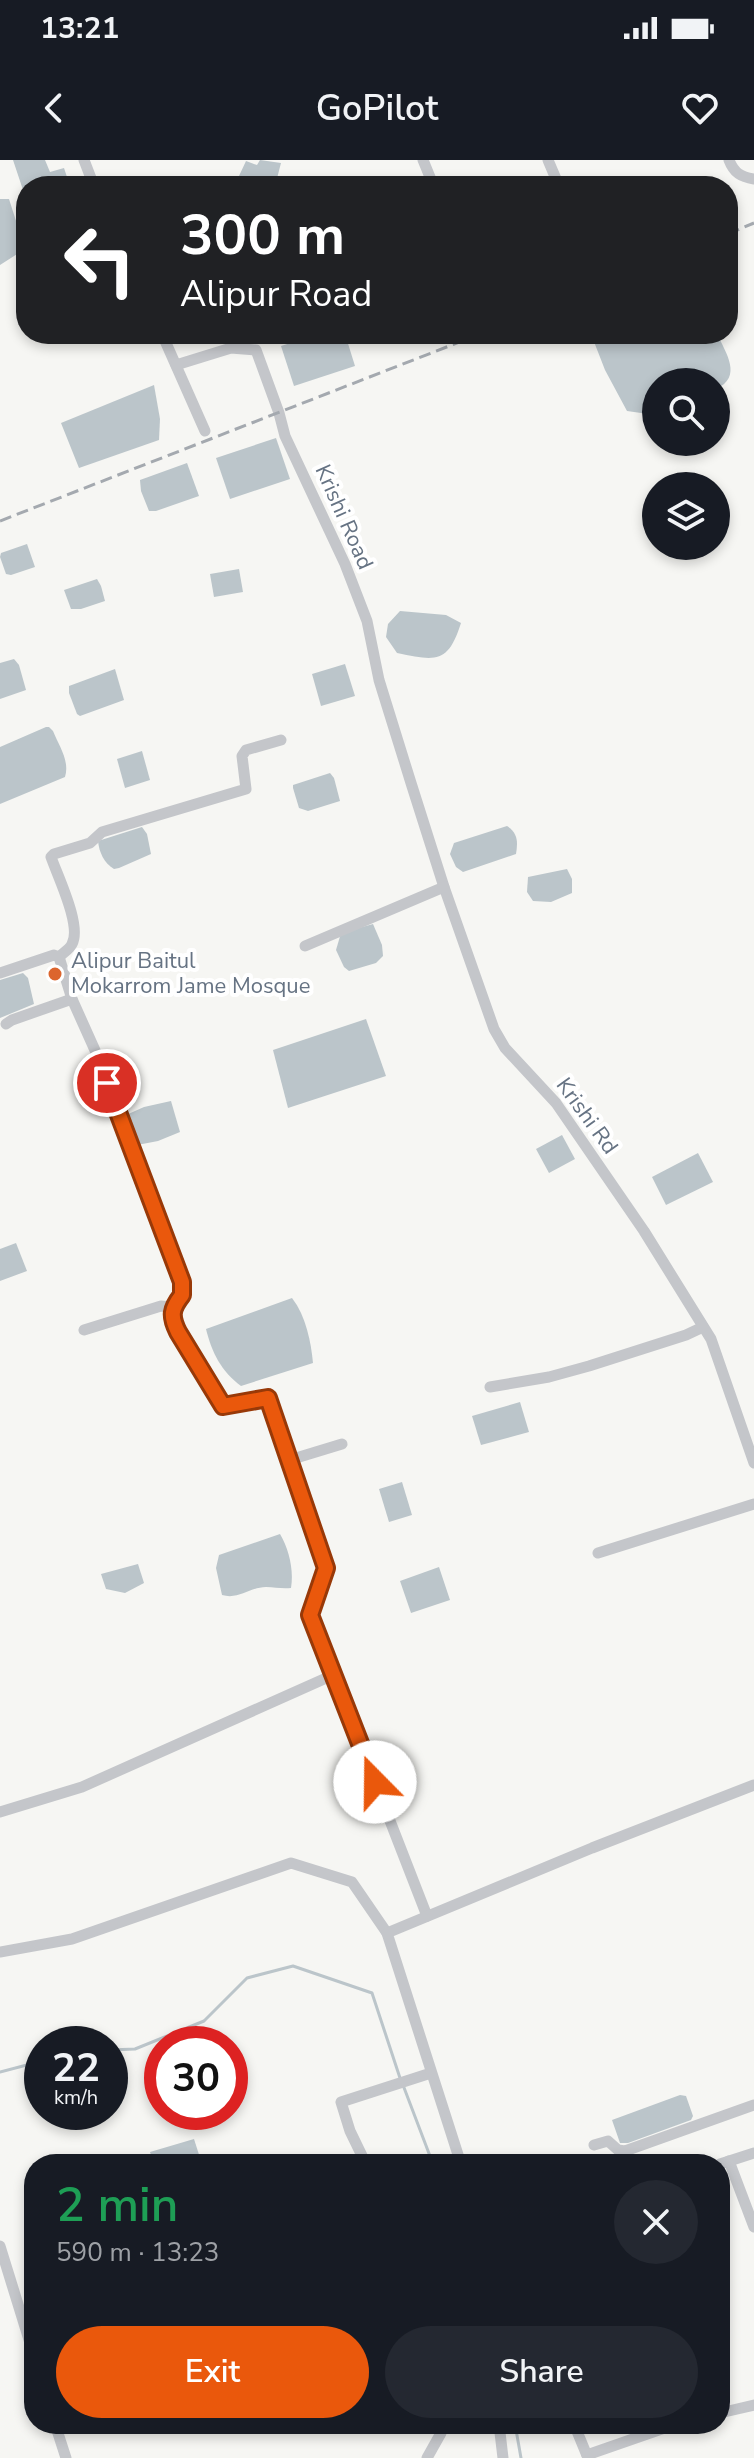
<!DOCTYPE html>
<meta charset="utf-8">
<style>
:root{--surface:#171b24;--page:#242831;--text:#f1f3f6;--muted:#9ea1a6;--accent:#ea580c}
body{margin:0;font-family:"Nunito Sans",sans-serif;background:var(--page);color:var(--text);height:100vh;display:flex;flex-direction:column;font-size:30px;white-space:nowrap}
*{box-sizing:border-box;margin:0}
p{font-size:26px;color:var(--muted)}
.icon{flex:none;width:44px;height:44px;fill:none;stroke:currentColor;stroke-width:2;stroke-linecap:round;stroke-linejoin:round}
.map{position:relative;flex:1;overflow:hidden}
.sheet{position:absolute;left:24px;top:1994px;width:706px;height:280px;display:flex;flex-direction:column;background:var(--surface);border-radius:32px;box-shadow:0 4px 12px #0003}
.sheet>*{flex:none}
.guide{position:absolute;left:16px;top:16px;width:722px;height:168px;border-radius:32px;box-shadow:0 4px 12px #0003;background:#202124;color:#fff;overflow:hidden}
.tools{position:absolute;left:642px;top:208px;display:grid;gap:16px}
.tools a{display:grid;place-items:center;width:88px;height:88px;border-radius:50%;background:var(--surface);box-shadow:0 4px 12px #0003;font-size:40px}
.speed{position:absolute;left:24px;top:1866px;display:flex;gap:16px;font-size:40px;font-weight:700;text-align:center}
.speed>*{display:grid;place-content:center;width:104px;height:104px;border-radius:50%;background:var(--surface);box-shadow:0 4px 12px #0003;line-height:1}
.speed small{font-size:20px;font-weight:400}
.speed .limit{border:12px solid #d22;background:#fff;color:#111}
.pin{position:absolute;display:grid;place-items:center;width:68px;height:68px;color:#fff;margin:-34px;border:4px solid #fff;border-radius:50%;box-shadow:0 2px 8px #0007}
.me{position:absolute;width:88px;margin:-44px;rotate:338deg;stroke-linejoin:round;filter:drop-shadow(0 0 6px #0008)}
.turn{display:flex;align-items:center;gap:28px;height:168px;padding:0 32px;font-size:36px}
.turn .icon{width:104px;height:104px;stroke-width:2.5}
.turn b{display:block;font-size:56px;line-height:68px}
.round{display:grid;place-items:center;flex:none;width:84px;height:84px;border-radius:42px;background:var(--page)}
.summary{display:flex;align-items:center;justify-content:space-between;height:136px;padding:0 32px}
h1{font-size:48px;font-weight:600;line-height:60px;color:#1e9e55}
.primary-button{display:flex;gap:16px;margin-top:auto;padding:16px 32px}
.primary-button a{flex:1;height:92px;border-radius:48px;background:var(--accent);color:#fff;font-size:32px;font-weight:600;line-height:92px;text-align:center}
.primary-button a+a{background:var(--page);color:var(--text)}
.status{display:flex;justify-content:space-between;align-items:center;height:56px;padding:0 40px;background:var(--surface);direction:ltr}
.status svg{height:22px;fill:currentColor}
header{display:flex;justify-content:space-between;align-items:center;height:104px;padding:0 32px;background:var(--surface);font-size:36px;font-weight:600}
.map>svg:first-child{display:block}
.water{fill:#bbc5ca}
.lines{fill:none;stroke-linecap:round;stroke-linejoin:round}
.stream{stroke:#bbc5ca;stroke-width:3}
.minor{stroke:#c4c6ca;stroke-width:11}
.rail{stroke:#a4a9af;stroke-width:3;stroke-dasharray:12 6;stroke-linecap:butt}
.route-casing{stroke:#983908;stroke-width:20}
.route{stroke:#ea580c;stroke-width:14}
.poi-dot{fill:#dc652d;stroke:#fff;stroke-width:3}
.labels{text-anchor:middle;dominant-baseline:central;stroke-width:8;stroke-linejoin:round;paint-order:stroke}
.street-label{font-size:22px;fill:#667383;stroke:#fff}
.poi-label{font-size:22px;fill:#667383;stroke:#fff;text-anchor:start}
</style>
<div class="status"><b>13:21</b><svg viewBox="0 0 49 12"><path d="M0 12V9h3v3zM5 12V6h3v6zM10 12V3h3v9zM15 12V0h3v12zM26 1h20v11H26zM47 4h2v5h-2z"/></svg></div>
<header><svg class="icon" aria-label="back" viewBox="0 0 24 24"><path d="M15 5l-7 7 7 7"/></svg>GoPilot<svg class="icon" aria-label="heart" viewBox="0 0 24 24"><path d="M12 20l-8-8c-3-5 5-10 8-4 3-6 11-1 8 4z"/></svg></header>
<div class="map">
<svg width="754" height="2298" viewBox="0 0 754 2298">
<rect width="100%" height="100%" fill="#f6f6f3"/>
<g class="water">
<polygon points="13,0 45,0 50,12 64,8 70,26 26,26 26,39"/>
<polygon points="260,0 281,3 275,26 264,26 239,16 246,1 257,5"/>
<polygon points="0,39 9,39 25,89 0,105"/>
<polygon points="318,174 345,174 355,206 294,226 281,186"/>
<path d="M591 174H717C726 193 743 217 716 229V222H656V252L648 254 627 251 605 210Z"/>
<polygon points="154,225 160,259 159,280 79,308 61,263"/>
<polygon points="276,278 290,319 230,339 216,298"/>
<polygon points="187,303 199,336 156,351 149,351 141,331 140,320"/>
<polygon points="27,384 35,407 11,415 6,414 0,397 1,393"/>
<polygon points="239,409 243,432 214,437 210,414"/>
<polygon points="97,419 101,426 105,441 81,449 71,449 64,430"/>
<path d="M400 451 446 455 461 463C448 504 436 501 397 493L386 477 388 464Z"/>
<polygon points="14,499 19,505 26,530 0,539 0,503"/>
<polygon points="345,504 355,536 321,546 312,514"/>
<polygon points="115,509 124,540 80,556 77,554 69,533 69,526"/>
<path d="M46 567H49L53 571C59 586 70 601 65 617L0 644V587Z"/>
<polygon points="142,591 150,620 125,628 117,599"/>
<polygon points="330,613 334,618 340,641 308,651 299,648 293,628 293,625"/>
<path d="M507 666C518 673 518 682 516 694L463 712 456 707 450 694 454 683Z"/>
<path d="M142 667 147 674 151 694 119 708 114 709C104 703 99 692 98 681Z"/>
<polygon points="567,709 572,719 572,733 551,742 533,741 527,732 528,717"/>
<polygon points="373,764 382,785 383,796 376,803 349,811 344,807 336,790 341,773"/>
<polygon points="23,813 28,818 34,844 0,858 0,820"/>
<polygon points="366,859 386,916 288,948 273,890"/>
<polygon points="171,941 180,972 158,981 132,986 126,955 144,947"/>
<polygon points="562,975 575,999 549,1013 536,989"/>
<polygon points="698,993 713,1022 666,1045 652,1017"/>
<polygon points="16,1083 27,1111 0,1121 0,1089"/>
<path d="M292 1138C306 1156 311 1182 313 1203L241 1226C221 1211 212 1193 206 1169Z"/>
<polygon points="520,1242 529,1272 481,1285 472,1256"/>
<polygon points="402,1322 412,1355 389,1362 379,1329"/>
<path d="M280 1374C289 1389 294 1410 291 1428 281 1429 275 1427 266 1427 250 1427 239 1440 222 1435L216 1408 219 1395Z"/>
<polygon points="138,1404 144,1423 125,1433 106,1429 101,1414"/>
<polygon points="439,1407 450,1440 411,1453 400,1421"/>
<polygon points="680,1935 686,1936 693,1956 691,1960 628,1983 620,1983 612,1960"/>
<polygon points="194,1979 202,2004 154,2004 150,1992"/>
</g>
<g class="lines">
<g class="stream">
<polyline points="110,1890 135,1889 204,1861 247,1818 293,1806 372,1833 400,1918"/>
<polyline points="0,1912 42,1901"/>
<polyline points="403,1925 433,2004"/>
<polyline points="515,2264 521,2298"/>
</g>
<g class="minor">
<polyline points="84,0 94,26"/>
<polyline points="423,0 432,22"/>
<polyline points="548,0 559,26"/>
<path d="M729 0C734 13 741 17 754 19"/>
<polyline points="162,174 205,271"/>
<polyline points="176,205 231,188 256,190 279,253 285,276 345,404 367,461 379,520 411,623 444,727 494,869 505,888 556,943 644,1071 711,1179 754,1303"/>
<polyline points="305,786 444,727"/>
<path d="M59 797C63 793 70 789 72 784 82 766 58 717 51 697L54 694 90 683 102 672 246 629 242 596 246 590 281 580"/>
<polyline points="0,813 54,795 59,797 72,839 98,897 134,999 182,1122 182,1135 172,1147 172,1159 223,1246 268,1238 326,1408 310,1455 427,1756"/>
<polyline points="6,864 12,860 72,839"/>
<polyline points="84,1170 161,1146 172,1147"/>
<polyline points="490,1227 549,1217 589,1206 686,1175 703,1167"/>
<polyline points="290,1303 296,1298 342,1284"/>
<polyline points="598,1393 754,1344"/>
<polyline points="0,1652 82,1627 333,1515"/>
<polyline points="0,1792 72,1779 291,1703 352,1722 387,1773"/>
<polyline points="594,1985 608,1981 618,1990 625,1991 754,1945"/>
<polyline points="729,2001 754,2067"/>
<polyline points="366,2004 350,1971 341,1942 431,1913"/>
<polyline points="461,2004 387,1773 592,1688 754,1625"/>
<polyline points="720,2004 754,1993"/>
<polyline points="0,2086 34,2196"/>
<polyline points="720,2253 754,2245"/>
<polyline points="55,2264 66,2298"/>
<polyline points="499,2264 503,2298"/>
<polyline points="574,2264 588,2298"/>
<polyline points="587,2295 676,2264"/>
<polyline points="427,2298 441,2273 443,2264"/>
</g>
<g class="rail">
<polyline points="728,74 754,63"/>
<polyline points="0,361 480,174"/>
</g>
</g>
<g class="lines">
<defs>
<path id="route" d="M107 923 182 1122V1135C171 1149 170 1156 178 1172L223 1246 268 1238 326 1408 310 1455 375 1622"/>
</defs>
<use href="#route" class="route-casing"/>
<use href="#route" class="route"/>
</g>
<circle class="poi-dot" cx="55" cy="814" r="8"/>
<g class="labels">
<g class="street-label">
<text transform="translate(344 357) rotate(66)">Krishi Road</text>
<text transform="translate(587 956) rotate(54)">Krishi Rd</text>
</g>
<g class="poi-label">
<text x="71" y="801">Alipur Baitul<tspan x="71" dy="25">Mokarrom Jame Mosque</tspan></text>
</g>
</g>
</svg>
<div class="tools">
<a><svg class="icon" aria-label="search" viewBox="0 0 24 24"><circle cx="10" cy="10" r="6"/><path d="M15 15l6 6"/></svg></a>
<a><svg class="icon" aria-label="layers" viewBox="0 0 24 24"><path d="M12 4l9 5-9 5-9-5zM3 14l9 5 9-5"/></svg></a>
</div>
<div class="speed"><div>22<small>km/h</small></div><div class="limit">30</div></div>
<div class="pin" style="left:107px;top:923px;background:#d93025"><svg class="icon" aria-label="arrive" viewBox="0 0 24 24"><path d="M6 21V4h12l-3 4 3 4H6"/></svg></div>
<svg class="me" style="left:375px;top:1622px" viewBox="-20 -20 40 40"><circle r="19" fill="#fff"/><path d="M0-13L10 11 0 6-10 11z" fill="#ea580c"/></svg>
<div class="guide">
<div class="turn"><svg class="icon" aria-label="left" viewBox="0 0 24 24"><path d="M17 20v-9H6M10 6l-5 5 5 5"/></svg><div><b>300 m</b>Alipur Road</div></div>
</div>
<section class="sheet">
<div class="summary"><div><h1>2 min</h1><p>590 m · 13:23</p></div><a class="round"><svg class="icon" aria-label="close" viewBox="0 0 24 24"><path d="M6 6l12 12M18 6L6 18"/></svg></a></div>
<div class="primary-button"><a>Exit</a><a>Share</a></div>
</section>
</div>
